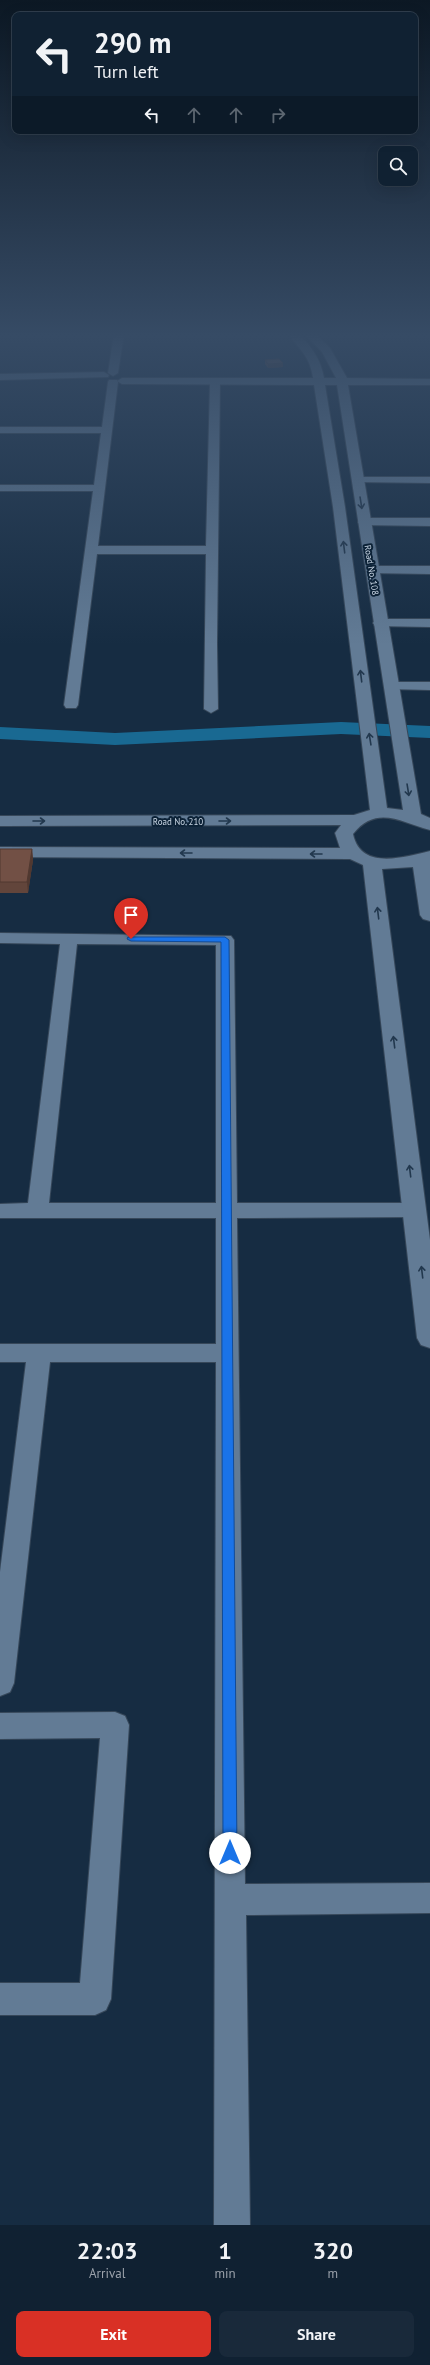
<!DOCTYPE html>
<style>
:root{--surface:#102132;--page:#19293a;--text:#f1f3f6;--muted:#9ca3ac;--line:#303e4d;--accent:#d93025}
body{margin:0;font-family:"PT Sans",sans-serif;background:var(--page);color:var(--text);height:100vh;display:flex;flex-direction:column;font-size:15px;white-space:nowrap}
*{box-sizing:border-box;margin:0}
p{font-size:13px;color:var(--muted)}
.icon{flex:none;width:22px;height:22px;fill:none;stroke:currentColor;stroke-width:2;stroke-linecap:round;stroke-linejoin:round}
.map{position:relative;height:2225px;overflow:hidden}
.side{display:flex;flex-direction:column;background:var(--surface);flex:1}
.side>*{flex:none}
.top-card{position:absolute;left:12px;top:12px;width:406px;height:122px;border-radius:8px;box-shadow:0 4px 16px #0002,0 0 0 1px var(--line);background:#102132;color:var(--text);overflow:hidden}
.controls{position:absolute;left:378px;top:146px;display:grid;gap:8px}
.controls a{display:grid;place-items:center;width:40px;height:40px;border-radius:8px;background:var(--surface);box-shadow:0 4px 16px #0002,0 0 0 1px var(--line);font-size:20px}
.pin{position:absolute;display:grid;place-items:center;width:34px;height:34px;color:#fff;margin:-41px -17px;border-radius:50% 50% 50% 0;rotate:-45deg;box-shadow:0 0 4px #0007}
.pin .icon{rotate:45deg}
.me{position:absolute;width:44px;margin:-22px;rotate:0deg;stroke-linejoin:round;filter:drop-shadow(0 0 3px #0008)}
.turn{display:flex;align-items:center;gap:14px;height:84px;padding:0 16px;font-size:18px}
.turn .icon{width:52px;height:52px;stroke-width:2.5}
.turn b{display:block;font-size:28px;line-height:34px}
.lanes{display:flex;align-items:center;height:38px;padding:0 16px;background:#0003;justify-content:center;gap:20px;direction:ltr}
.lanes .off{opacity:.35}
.eta{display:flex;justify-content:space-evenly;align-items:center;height:68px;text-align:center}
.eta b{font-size:24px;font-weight:700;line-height:28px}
.primary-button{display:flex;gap:8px;margin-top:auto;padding:8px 16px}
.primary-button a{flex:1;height:46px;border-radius:8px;background:var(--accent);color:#fff;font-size:16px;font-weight:700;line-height:46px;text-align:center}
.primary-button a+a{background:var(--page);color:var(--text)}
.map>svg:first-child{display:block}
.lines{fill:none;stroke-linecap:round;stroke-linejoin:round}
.canal{fill:#196992;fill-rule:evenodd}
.minor-casing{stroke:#364759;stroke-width:2}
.tertiary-casing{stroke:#364759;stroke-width:2}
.minor{fill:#627b95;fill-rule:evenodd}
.tertiary{fill:#627b95;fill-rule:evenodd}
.wall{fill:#62453b}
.shaded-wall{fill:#503830}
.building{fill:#725045;stroke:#503830}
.oneway{stroke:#22384e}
.route{fill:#1a73e8;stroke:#114b97}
.labels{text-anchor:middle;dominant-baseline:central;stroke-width:4;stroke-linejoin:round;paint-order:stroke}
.far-street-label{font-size:9px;fill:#cbd8e6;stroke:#0c2237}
</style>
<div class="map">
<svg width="430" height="2225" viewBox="0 0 430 2225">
<rect width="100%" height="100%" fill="#162c42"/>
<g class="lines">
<polygon class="canal" points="341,722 430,726 430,738 341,734 115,745 0,739 0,727 115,733"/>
<defs>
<g id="minor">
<polygon points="114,334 124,334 118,373 113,376 108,373"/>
<polygon points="215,378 220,381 217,644 218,709 211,713 204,709 206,554 97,554 78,705 76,708 66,708 64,705 93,491 0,491 0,485 94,485 101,433 0,433 0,427 102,427 108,382 109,380 117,380 118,382 98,546 206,546 210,381"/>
<polygon points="358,477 430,477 430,483 354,482 352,480"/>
<polygon points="364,518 430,518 430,526 360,525 358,522"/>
<polygon points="372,566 430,566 430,574 368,573 366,570 368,567"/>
<polygon points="380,619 430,619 430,627 375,626 373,623 375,620"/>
<polygon points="391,682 430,682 430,690 386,689 384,686 386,683"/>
<path d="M0 933 231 936 234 940 237 1203H414L422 1205 425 1210 422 1215 414 1217 237 1218 245 1884 430 1883V1913L246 1915 250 2225H214L216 1362H50L14 1683 10 1692 0 1696V1572L26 1362H0V1344H216V1218H0V1204L28 1203 60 944 0 943ZM77 944 216 945V1203H49Z"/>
<polygon points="115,1712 125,1716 129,1725 111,1999 106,2010 95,2015 0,2015 0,1983 80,1983 100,1738 0,1739 0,1713"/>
</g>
<g id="tertiary">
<path d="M288 334H299C312 347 321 360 324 378H336L322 352 305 334H316L330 348 347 378 430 379V385H348L421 814 430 818V830C402 823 377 804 353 834 361 871 404 857 430 851V921L423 919 420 915 413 867 382 869 430 1240V1348L421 1345 417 1338 363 865 350 859 0 857V847L340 848 335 833 341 825 0 826V816L354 815 370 810 333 507 314 385 122 384 117 381 122 378H313C310 356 300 350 288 334ZM325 385H337L403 810 387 808 345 507Z"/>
<polygon points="104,372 109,375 108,377 0,380 0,374"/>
</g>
</defs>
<use href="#minor" class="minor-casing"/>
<use href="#tertiary" class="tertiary-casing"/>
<use href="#minor" class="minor"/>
<use href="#tertiary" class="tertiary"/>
</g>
<g class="wall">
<polygon points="265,360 283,363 283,367 268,368 265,364"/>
<polygon points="0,849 32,849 33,860 28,893 0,893"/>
</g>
<g class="shaded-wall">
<polygon points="283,363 283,367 268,368 268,364"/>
<polygon points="32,849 33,860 28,893 27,882"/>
</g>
<g class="building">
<polygon points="279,359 283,363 268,364 265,360"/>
<polygon points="0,849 32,849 27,882 0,882"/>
</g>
<defs><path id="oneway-shaft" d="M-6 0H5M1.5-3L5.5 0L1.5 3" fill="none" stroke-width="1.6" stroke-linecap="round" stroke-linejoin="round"/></defs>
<g class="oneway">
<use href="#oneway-shaft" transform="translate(361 503) rotate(81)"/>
<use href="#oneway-shaft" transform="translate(344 547) rotate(-97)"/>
<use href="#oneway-shaft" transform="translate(361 676) rotate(-97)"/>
<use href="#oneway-shaft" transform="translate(370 739) rotate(-99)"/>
<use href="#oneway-shaft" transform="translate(408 790) rotate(81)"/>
<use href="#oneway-shaft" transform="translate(39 821)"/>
<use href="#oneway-shaft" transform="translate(225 821)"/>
<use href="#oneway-shaft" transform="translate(186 853) rotate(-180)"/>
<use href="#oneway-shaft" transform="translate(316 854) rotate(-180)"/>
<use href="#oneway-shaft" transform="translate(378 913) rotate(-97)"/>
<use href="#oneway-shaft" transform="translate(394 1042) rotate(-97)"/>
<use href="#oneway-shaft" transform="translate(410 1171) rotate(-97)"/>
<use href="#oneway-shaft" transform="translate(422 1272) rotate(-97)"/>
</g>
<linearGradient id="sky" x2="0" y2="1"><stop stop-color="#0c1824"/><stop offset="0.52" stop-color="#364b65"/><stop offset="1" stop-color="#364b65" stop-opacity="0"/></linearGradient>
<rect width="430" height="645" fill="url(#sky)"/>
<polygon class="route" points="128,937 225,937 229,940 237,1853 235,1858 230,1860 225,1858 223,1853 221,942 131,941 127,939"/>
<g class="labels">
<g class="far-street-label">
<text transform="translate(372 570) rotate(81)">Road No. 108</text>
<text x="178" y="821">Road No. 210</text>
</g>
</g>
</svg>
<div class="controls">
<a><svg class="icon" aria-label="search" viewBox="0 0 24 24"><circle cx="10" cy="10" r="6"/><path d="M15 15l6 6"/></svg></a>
</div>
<div class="pin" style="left:131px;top:939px;background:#d93025"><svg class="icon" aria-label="arrive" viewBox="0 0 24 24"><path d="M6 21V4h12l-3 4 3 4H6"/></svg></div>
<svg class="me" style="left:230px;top:1853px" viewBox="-20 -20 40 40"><circle r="19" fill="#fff"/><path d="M0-13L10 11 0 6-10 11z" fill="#1a73e8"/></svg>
<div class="top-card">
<div class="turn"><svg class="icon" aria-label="left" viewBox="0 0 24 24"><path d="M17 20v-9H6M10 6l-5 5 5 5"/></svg><div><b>290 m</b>Turn left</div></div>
<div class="lanes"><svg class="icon" aria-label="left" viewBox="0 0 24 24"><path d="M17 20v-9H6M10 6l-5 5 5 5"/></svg><svg class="icon off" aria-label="ahead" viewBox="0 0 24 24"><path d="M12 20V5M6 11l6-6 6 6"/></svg><svg class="icon off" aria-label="ahead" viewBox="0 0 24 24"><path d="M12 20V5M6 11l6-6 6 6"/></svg><svg class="icon off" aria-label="right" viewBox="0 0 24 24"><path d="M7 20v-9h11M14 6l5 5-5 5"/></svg></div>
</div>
</div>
<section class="side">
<div class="eta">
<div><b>22:03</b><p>Arrival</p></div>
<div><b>1</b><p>min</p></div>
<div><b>320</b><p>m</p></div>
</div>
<div class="primary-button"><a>Exit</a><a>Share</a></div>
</section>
